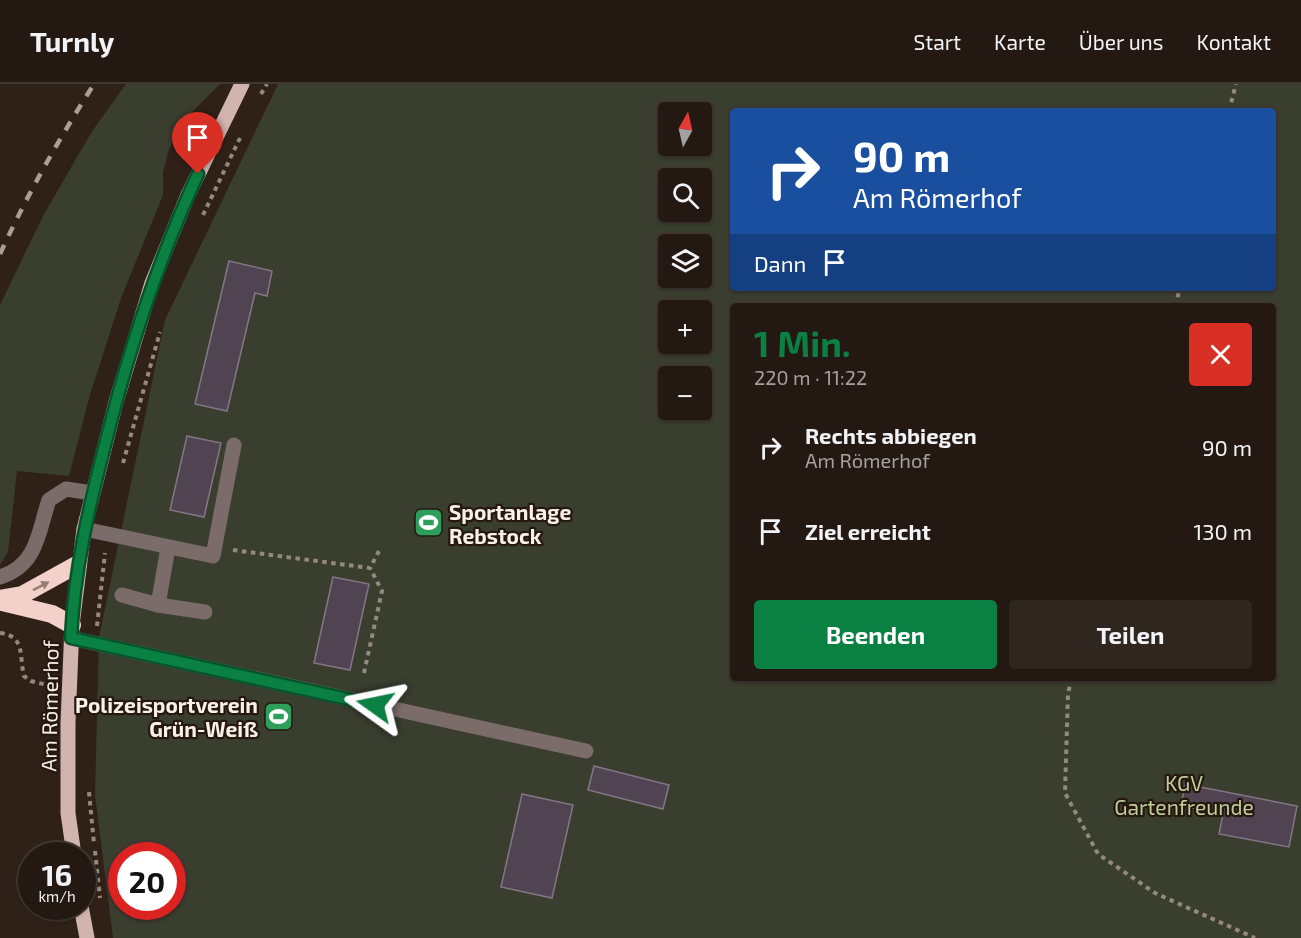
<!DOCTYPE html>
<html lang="de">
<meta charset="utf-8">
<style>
:root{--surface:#241912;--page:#302620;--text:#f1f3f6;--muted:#a3a09f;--line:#413832;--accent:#0b8043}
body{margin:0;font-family:"Exo 2",sans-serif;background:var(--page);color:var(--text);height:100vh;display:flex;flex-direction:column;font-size:22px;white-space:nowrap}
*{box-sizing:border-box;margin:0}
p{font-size:20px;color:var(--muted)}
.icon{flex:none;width:33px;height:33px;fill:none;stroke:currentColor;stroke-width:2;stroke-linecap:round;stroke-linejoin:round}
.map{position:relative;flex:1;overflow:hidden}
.drawer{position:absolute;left:730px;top:219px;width:546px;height:378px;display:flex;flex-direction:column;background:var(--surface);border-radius:6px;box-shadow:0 2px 4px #0004,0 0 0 2px var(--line)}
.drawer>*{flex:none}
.hud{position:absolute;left:730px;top:24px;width:546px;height:183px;border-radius:6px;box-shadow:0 2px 4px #0004,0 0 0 2px var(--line);background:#1a4fa0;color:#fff;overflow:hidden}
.needle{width:39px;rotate:8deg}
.fabs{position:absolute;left:658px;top:18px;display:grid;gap:12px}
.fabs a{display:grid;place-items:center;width:54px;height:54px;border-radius:6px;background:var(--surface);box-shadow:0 2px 4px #0004,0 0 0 2px var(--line);font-size:30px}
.speed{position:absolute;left:18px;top:758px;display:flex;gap:12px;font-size:30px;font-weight:700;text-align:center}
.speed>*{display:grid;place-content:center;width:78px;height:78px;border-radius:50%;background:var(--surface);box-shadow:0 2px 4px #0004,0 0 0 2px var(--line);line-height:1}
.speed small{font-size:15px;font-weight:400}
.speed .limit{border:9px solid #d22;background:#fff;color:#111}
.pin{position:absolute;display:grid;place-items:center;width:51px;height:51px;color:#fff;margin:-62px -26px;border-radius:50% 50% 50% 0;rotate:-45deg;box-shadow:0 0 6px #0007}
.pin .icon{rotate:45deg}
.me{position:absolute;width:66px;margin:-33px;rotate:282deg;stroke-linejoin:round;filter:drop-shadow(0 0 4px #0008)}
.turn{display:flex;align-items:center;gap:21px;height:126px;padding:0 24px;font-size:27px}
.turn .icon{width:78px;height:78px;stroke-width:2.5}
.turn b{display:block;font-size:42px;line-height:51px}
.then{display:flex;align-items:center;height:57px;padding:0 24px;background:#0003;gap:12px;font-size:22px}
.round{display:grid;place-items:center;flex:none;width:63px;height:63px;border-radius:6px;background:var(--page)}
.head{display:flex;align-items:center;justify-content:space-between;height:102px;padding:0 24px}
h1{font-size:36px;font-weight:700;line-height:45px;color:var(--accent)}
.button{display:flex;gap:12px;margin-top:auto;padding:12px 24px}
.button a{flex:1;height:69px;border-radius:6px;background:var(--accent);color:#fff;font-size:24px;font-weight:700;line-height:69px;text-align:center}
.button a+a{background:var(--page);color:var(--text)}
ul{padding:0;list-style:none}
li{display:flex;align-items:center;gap:18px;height:84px;padding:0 24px}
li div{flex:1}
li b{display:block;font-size:22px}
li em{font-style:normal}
header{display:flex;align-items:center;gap:36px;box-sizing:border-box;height:84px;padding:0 30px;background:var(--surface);border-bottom:2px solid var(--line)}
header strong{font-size:28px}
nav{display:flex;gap:33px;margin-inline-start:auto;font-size:21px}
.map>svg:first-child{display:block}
.green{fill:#393e2f;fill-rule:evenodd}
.building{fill:#514452;stroke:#847686;stroke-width:1.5}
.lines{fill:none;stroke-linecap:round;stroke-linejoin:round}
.path{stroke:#948880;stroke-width:4;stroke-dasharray:4.5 4.5;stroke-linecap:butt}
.minor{stroke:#7b6c6a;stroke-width:15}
.major{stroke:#d1b3af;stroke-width:15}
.highway{stroke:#f4d0cb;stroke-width:18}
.rail{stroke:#aa9e97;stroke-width:4.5;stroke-dasharray:10 10;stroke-linecap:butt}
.oneway{fill:#977d76}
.route-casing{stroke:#07532c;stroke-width:15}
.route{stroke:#0b8043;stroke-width:10}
.labels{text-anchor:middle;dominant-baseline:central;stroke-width:4.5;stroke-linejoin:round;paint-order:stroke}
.poi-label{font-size:21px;font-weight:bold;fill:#faf0ea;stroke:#26180f;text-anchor:start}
.street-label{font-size:21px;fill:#faf0ea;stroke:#26180f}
.park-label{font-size:21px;fill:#bdcf9b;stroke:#26180f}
</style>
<header>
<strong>Turnly</strong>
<nav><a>Start</a><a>Karte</a><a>Über uns</a><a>Kontakt</a></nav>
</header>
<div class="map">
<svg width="1301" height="854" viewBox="0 0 1301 854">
<rect width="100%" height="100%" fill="#302118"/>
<g class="green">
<polygon points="126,0 220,0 189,31 169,65 163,88 163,111 121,214 89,314 69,392 17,387 8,468 0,481 0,221 43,132 91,49"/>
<path d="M278 0H1301V854H113L95 711 99 553 165 236ZM734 27H1274V204H734ZM669 28H702V62H669ZM669 94H702V128H669ZM669 160H702V194H669ZM734 222H1274V594H734ZM669 226H702V260H669ZM669 292H702V326H669ZM122 771H172V822H122Z"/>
</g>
<g class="building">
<polygon points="229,177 272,187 267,212 255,209 227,327 195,320"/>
<polygon points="187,352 221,359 204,433 170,426"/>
<polygon points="333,493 369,500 350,586 314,579"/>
<polygon points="594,682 669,701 663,725 588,706"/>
<polygon points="1185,700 1297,722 1289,763 1219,750 1223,730 1181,722"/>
<polygon points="522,710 573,721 552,814 501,803"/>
</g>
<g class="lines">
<g class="path">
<polyline points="261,10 267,0"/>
<polyline points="1229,27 1236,0"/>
<polyline points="203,131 240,54"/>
<polyline points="1175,222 1180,204"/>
<polyline points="123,379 160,248"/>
<polyline points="233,466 370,484 379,467"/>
<polyline points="97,542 105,469"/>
<path d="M0 549C26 552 19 573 24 592L31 597 51 602"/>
<polyline points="364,589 382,507 370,484"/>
<polyline points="1072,594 1068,609 1065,709 1098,770 1155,809 1255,854"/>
<polyline points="89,708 94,760"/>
<polyline points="95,767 100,814"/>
</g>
<g class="minor">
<polyline points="84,445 213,472 234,361"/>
<path d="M0 493C38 481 38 448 49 416L66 405 92 409"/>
<polyline points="122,511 158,521 168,464"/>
<polyline points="158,521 205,528"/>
<polyline points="71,554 586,667"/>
</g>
<g class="major">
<polyline points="74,771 68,729 68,639 72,541 84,445 116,318 152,199 188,111 242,0"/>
<polyline points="81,822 87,854"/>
</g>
<g class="highway">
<polyline points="0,515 22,511 78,480"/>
<polyline points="2,518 52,530 72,541"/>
</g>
<path class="rail" d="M0 170C27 111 59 55 94 0"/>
</g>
<defs><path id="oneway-solid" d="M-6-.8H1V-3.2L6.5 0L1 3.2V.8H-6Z" transform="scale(1.5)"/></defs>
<use class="oneway" href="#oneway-solid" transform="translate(41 502) rotate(-27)"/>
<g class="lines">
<defs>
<path id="route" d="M198 90C158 176 129 265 106 357 89 422 74 487 71 554L375 621"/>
</defs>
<use href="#route" class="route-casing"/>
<use href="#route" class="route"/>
</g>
<defs>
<symbol id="stadium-square" viewBox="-11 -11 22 22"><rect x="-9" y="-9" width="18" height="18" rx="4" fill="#2e9e5b" stroke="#26180f"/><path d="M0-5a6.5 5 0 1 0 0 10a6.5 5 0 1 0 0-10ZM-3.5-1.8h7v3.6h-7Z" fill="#fff"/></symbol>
</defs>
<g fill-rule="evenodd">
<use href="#stadium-square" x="412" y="422" width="33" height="33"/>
<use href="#stadium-square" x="262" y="616" width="33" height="33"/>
</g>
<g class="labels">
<g class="poi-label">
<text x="449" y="427">Sportanlage<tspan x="449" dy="24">Rebstock</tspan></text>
<text x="258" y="620" text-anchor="end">Polizeisportverein<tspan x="258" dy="24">Grün-Weiß</tspan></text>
</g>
<g class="street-label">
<text transform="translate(49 622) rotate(-89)">Am Römerhof</text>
</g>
<g class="park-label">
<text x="1184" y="698">KGV<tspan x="1184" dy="24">Gartenfreunde</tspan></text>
</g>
</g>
</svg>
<div class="fabs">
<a><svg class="needle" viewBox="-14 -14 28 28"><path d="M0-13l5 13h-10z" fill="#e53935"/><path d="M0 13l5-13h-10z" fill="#a3a09f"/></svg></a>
<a><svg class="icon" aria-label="search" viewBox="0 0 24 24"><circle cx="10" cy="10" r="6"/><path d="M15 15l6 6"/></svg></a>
<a><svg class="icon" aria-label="layers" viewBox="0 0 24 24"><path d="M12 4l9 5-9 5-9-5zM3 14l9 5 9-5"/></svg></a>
<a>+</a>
<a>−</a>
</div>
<div class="speed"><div>16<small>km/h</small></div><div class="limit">20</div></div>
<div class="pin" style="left:198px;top:90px;background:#d93025"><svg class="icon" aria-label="arrive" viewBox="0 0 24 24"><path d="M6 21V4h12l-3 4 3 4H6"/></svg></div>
<svg class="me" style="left:375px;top:621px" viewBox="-20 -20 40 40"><path d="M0-17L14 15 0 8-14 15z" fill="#0b8043" stroke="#fff" stroke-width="4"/></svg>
<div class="hud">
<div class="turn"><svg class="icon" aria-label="right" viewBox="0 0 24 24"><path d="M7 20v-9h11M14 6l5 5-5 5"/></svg><div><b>90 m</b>Am Römerhof</div></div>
<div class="then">Dann<svg class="icon" aria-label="arrive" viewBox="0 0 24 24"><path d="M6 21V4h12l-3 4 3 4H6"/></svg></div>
</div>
<section class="drawer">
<div class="head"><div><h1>1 Min.</h1><p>220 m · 11:22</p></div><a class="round" style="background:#d93025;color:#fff"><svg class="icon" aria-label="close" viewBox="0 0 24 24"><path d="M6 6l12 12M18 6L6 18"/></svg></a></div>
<ul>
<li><svg class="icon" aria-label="right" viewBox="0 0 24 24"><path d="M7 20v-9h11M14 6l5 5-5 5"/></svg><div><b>Rechts abbiegen</b><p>Am Römerhof</p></div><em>90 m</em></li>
<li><svg class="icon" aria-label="arrive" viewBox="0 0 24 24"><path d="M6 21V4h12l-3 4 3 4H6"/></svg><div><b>Ziel erreicht</b></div><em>130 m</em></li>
</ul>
<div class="button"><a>Beenden</a><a>Teilen</a></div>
</section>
</div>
